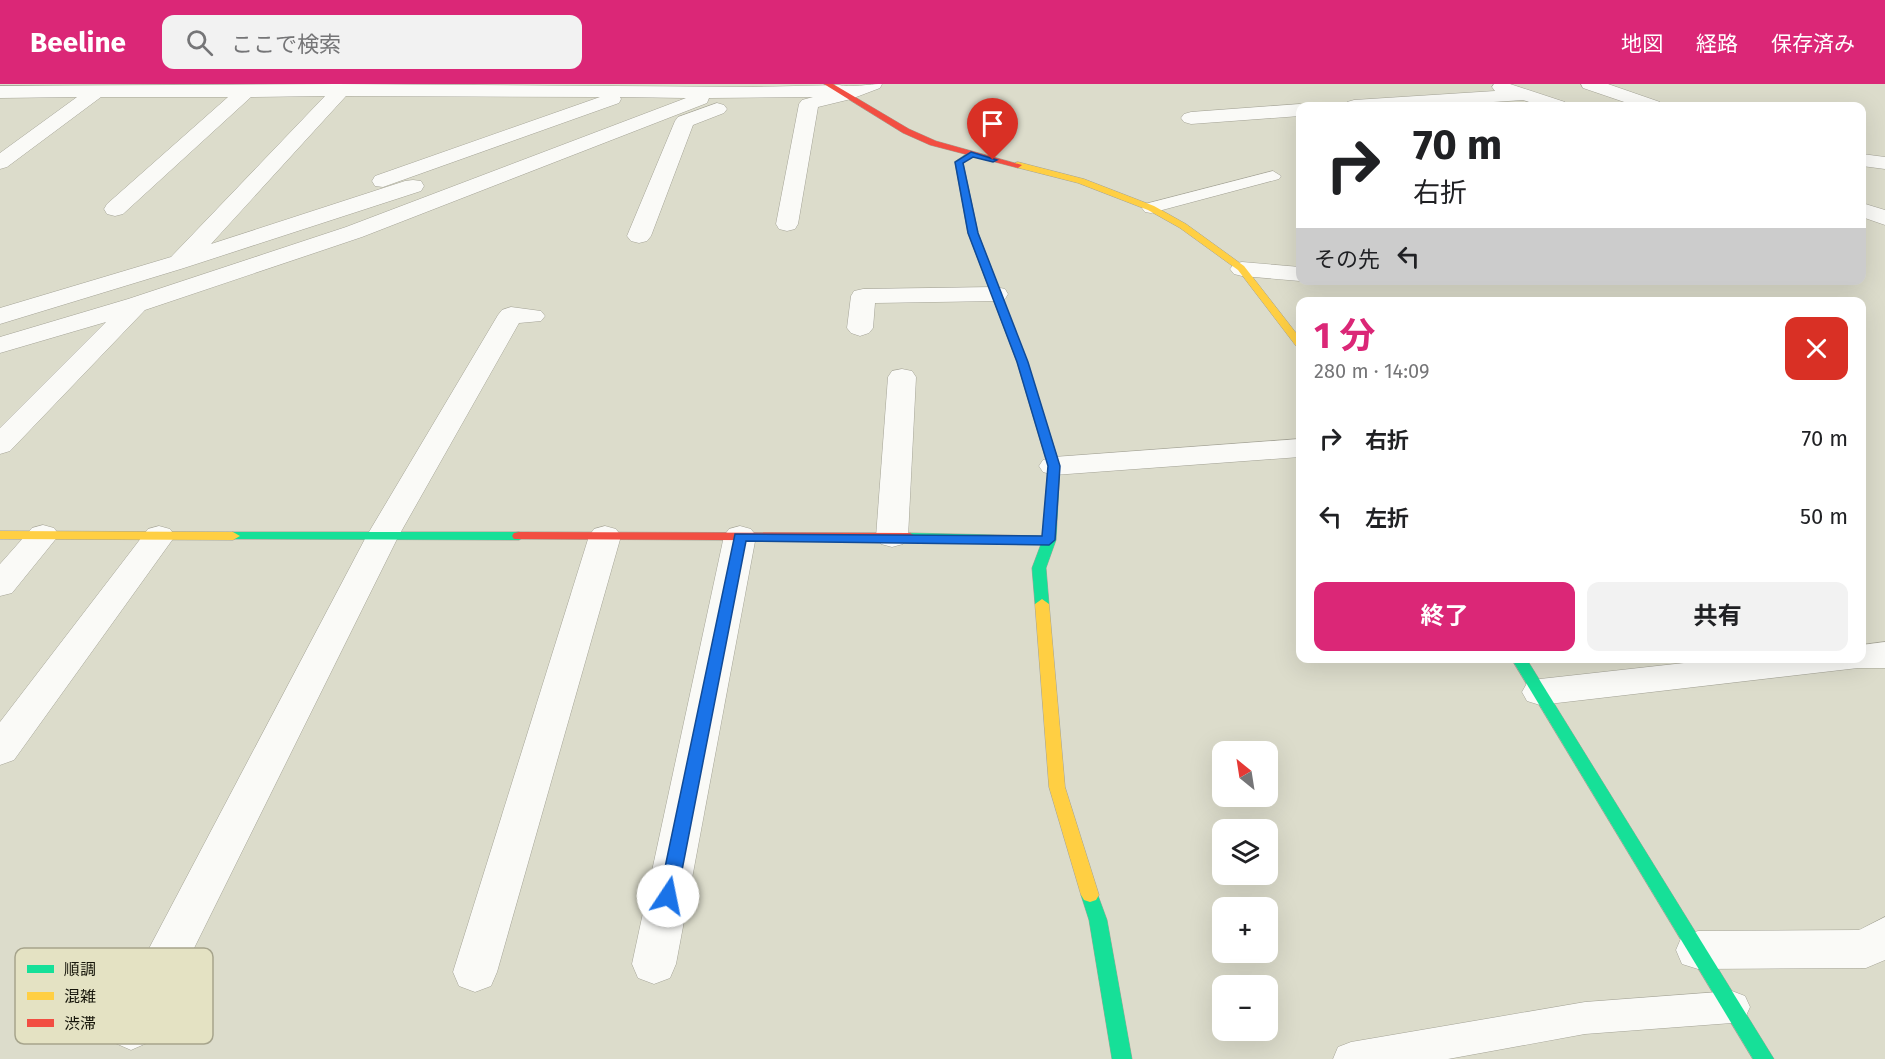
<!DOCTYPE html>
<html lang="ja">
<meta charset="utf-8">
<style>
:root{--surface:#fff;--page:#f2f2f2;--text:#202124;--muted:#757577;--accent:#db2777}
body{margin:0;font-family:"Fira Sans","Noto Sans JP",sans-serif;background:var(--page);color:var(--text);height:100vh;display:flex;flex-direction:column;font-size:22px;white-space:nowrap}
*{box-sizing:border-box;margin:0}
p{font-size:20px;color:var(--muted)}
.icon{flex:none;width:33px;height:33px;fill:none;stroke:currentColor;stroke-width:2;stroke-linecap:round;stroke-linejoin:round}
.map{position:relative;flex:1;overflow:hidden}
.details{position:absolute;left:1296px;top:213px;width:570px;height:366px;display:flex;flex-direction:column;background:var(--surface);border-radius:12px;box-shadow:0 6px 24px #0002}
.details>*{flex:none}
.top-card{position:absolute;left:1296px;top:18px;width:570px;height:183px;border-radius:12px;box-shadow:0 6px 24px #0002;background:#fff;color:var(--text);overflow:hidden}
.needle{width:39px;rotate:330deg}
.buttons{position:absolute;left:1212px;top:657px;display:grid;gap:12px}
.buttons a{display:grid;place-items:center;width:66px;height:66px;border-radius:12px;background:var(--surface);box-shadow:0 6px 24px #0002;font-size:30px}
.pin{position:absolute;display:grid;place-items:center;width:51px;height:51px;color:#fff;margin:-62px -26px;border-radius:50% 50% 50% 0;rotate:-45deg;box-shadow:0 0 6px #0007}
.pin .icon{rotate:45deg}
.me{position:absolute;width:66px;margin:-33px;rotate:11deg;stroke-linejoin:round;filter:drop-shadow(0 0 4px #0008)}
.turn{display:flex;align-items:center;gap:21px;height:126px;padding:0 18px;font-size:27px}
.turn .icon{width:78px;height:78px;stroke-width:2.5}
.turn b{display:block;font-size:42px;line-height:51px}
.then{display:flex;align-items:center;height:57px;padding:0 18px;background:#0003;gap:12px;font-size:22px}
.round{display:grid;place-items:center;flex:none;width:63px;height:63px;border-radius:12px;background:var(--page)}
.head{display:flex;align-items:center;justify-content:space-between;height:102px;padding:0 18px}
h1{font-size:36px;font-weight:700;line-height:45px;color:var(--accent)}
.primary-button{display:flex;gap:12px;margin-top:auto;padding:12px 18px}
.primary-button a{flex:1;height:69px;border-radius:12px;background:var(--accent);color:#fff;font-size:24px;font-weight:700;line-height:69px;text-align:center}
.primary-button a+a{background:var(--page);color:var(--text)}
ul{padding:0;list-style:none}
li{display:flex;align-items:center;gap:18px;height:78px;padding:0 18px}
li div{flex:1}
li b{display:block;font-size:22px}
li em{font-style:normal}
header{display:flex;align-items:center;gap:36px;box-sizing:border-box;height:84px;padding:0 30px;background:var(--accent);color:#fff}
header strong{font-size:28px}
nav{display:flex;gap:33px;margin-inline-start:auto;font-size:21px}
.search{width:420px;height:54px;background:var(--page);display:flex;align-items:center;gap:15px;box-sizing:border-box;padding:0 21px;border-radius:12px;color:var(--muted);font-size:22px}
.map>svg:first-child{display:block}
.lines{fill:none;stroke-linecap:round;stroke-linejoin:round}
.lane-casing{stroke:#a4a396;stroke-width:1}
.street-casing{stroke:#a4a396;stroke-width:1}
.fast-casing{stroke:#a4a396;stroke-width:1}
.slow-casing{stroke:#a4a396;stroke-width:1}
.jam-casing{stroke:#a4a396;stroke-width:1}
.lane{fill:#fafaf7;fill-rule:evenodd}
.street{fill:#fafaf7;fill-rule:evenodd}
.fast{fill:#16e098;fill-rule:evenodd}
.slow{fill:#ffcf43;fill-rule:evenodd}
.jam{fill:#f24e42;fill-rule:evenodd}
.route{fill:#1a73e8;stroke:#114b97;stroke-width:1.5}
.key{fill:#e4e2c3;stroke:#a6a48c;stroke-width:1.5}
.key-label{font-size:16px;fill:#16150a}
</style>
<header>
<strong>Beeline</strong>
<div class="search"><svg class="icon" aria-label="search" viewBox="0 0 24 24"><circle cx="10" cy="10" r="6"/><path d="M15 15l6 6"/></svg>ここで検索</div>
<nav><a>地図</a><a>経路</a><a>保存済み</a></nav>
</header>
<div class="map">
<svg width="1885" height="975" viewBox="0 0 1885 975">
<rect width="100%" height="100%" fill="#dcdccb"/>
<g class="lines">
<defs>
<g id="lane">
<polygon points="1273,87 1281,92 1279,95 1151,129 1145,128 1142,124 1145,120"/>
<polygon points="1732,907 1745,912 1750,923 1745,934 1732,939 1585,950 1448,975 1333,975 1338,963 1351,958 1585,918"/>
</g>
<g id="street">
<path d="M337 0 756 3 839 1C850 4 869 0 882 0L880 4 851 15 818 23 798 140 795 145 787 147 779 145 776 140 799 20 802 16 813 13 709 14 707 19 362 153 145 226 10 367 0 370V344L106 238 0 269V253L128 215 346 143 686 14 620 13 621 15 619 19 383 103 375 102 372 97 375 92 600 13 346 12 211 160 405 97 413 96 421 97 424 102 421 107 184 184 0 240V224L171 173 325 12 251 13 123 130 115 132 107 130 104 125 107 120 228 13H101L7 83 0 85V69L77 13 0 14V2Z"/>
<polygon points="1494,0 1510,0 1565,18 1568,22 1541,22 1523,16 1434,22 1344,22 1347,18 1354,16 1495,7 1492,3"/>
<polygon points="1581,0 1608,0 1660,18 1663,22 1636,22 1583,4"/>
<polygon points="717,19 724,21 727,25 724,29 693,41 651,152 647,157 639,159 631,157 627,152 675,37 678,33"/>
<polygon points="1300,20 1307,22 1300,22 1300,32 1191,40 1184,38 1181,34 1184,30 1191,28"/>
<polygon points="1862,70 1885,73 1885,85 1862,82"/>
<polygon points="1862,119 1885,126 1885,141 1862,133"/>
<polygon points="1242,178 1300,183 1300,196 1303,196 1300,197 1242,192 1234,190 1230,185 1234,180"/>
<polygon points="996,203 1005,205 1008,210 1005,215 996,217 875,219 873,244 869,249 860,252 851,249 847,244 851,212 854,207 863,205"/>
<polygon points="511,223 541,227 545,232 541,237 519,239 398,453 147,959 131,966 115,959 108,944 115,929 366,453 498,231 502,226"/>
<polygon points="902,285 912,287 916,293 908,453 903,460 892,463 881,460 876,453 888,293 892,287"/>
<polygon points="1300,355 1300,373 1054,391 1043,388 1039,382 1043,376 1054,373"/>
<polygon points="43,441 54,444 59,451 12,509 0,512 0,480 32,444"/>
<polygon points="159,442 170,445 175,452 170,459 14,676 0,681 0,638 148,445"/>
<polygon points="605,442 616,445 621,452 497,888 491,902 475,908 459,902 453,888 589,452 594,445"/>
<polygon points="740,442 751,445 756,452 676,880 670,894 654,900 638,894 632,880 724,452 729,445"/>
<polygon points="1885,558 1885,584 1858,584 1540,621 1527,617 1522,608 1527,599 1540,595 1729,574 1862,574 1862,561"/>
<polygon points="1885,833 1885,876 1866,884 1698,885 1682,880 1676,866 1682,852 1698,847 1859,846"/>
</g>
<g id="fast">
<polygon points="971,67 975,70 963,79 978,149 1027,278 1060,382 1056,456 1046,484 1049,520 1042,525 1035,520 1032,484 1041,460 910,457 903,453 910,449 1043,452 1048,382 1017,278 968,149 955,78"/>
<polygon points="233,448 519,448 526,452 519,456 228,455 226,452"/>
<polygon points="1511,574 1526,574 1774,975 1753,975"/>
<polygon points="1090,804 1096,806 1107,836 1132,975 1112,975 1089,836 1081,811 1084,806"/>
</g>
<g id="slow">
<polygon points="1018,78 1084,95 1154,122 1186,140 1244,182 1300,254 1300,263 1296,262 1238,186 1180,144 1148,126 1078,99 1015,83 1015,79"/>
<polygon points="0,447 233,448 240,452 233,456 0,455"/>
<polygon points="1042,515 1049,520 1065,703 1099,811 1096,816 1090,818 1084,816 1081,811 1049,703 1035,520"/>
</g>
<g id="jam">
<polygon points="824,0 833,0 909,45 936,57 1022,81 1018,84 930,61 903,49"/>
<polygon points="519,448 910,449 917,453 910,457 514,455 512,452 514,449"/>
</g>
</defs>
<use href="#lane" class="lane-casing"/>
<use href="#street" class="street-casing"/>
<use href="#fast" class="fast-casing"/>
<use href="#slow" class="slow-casing"/>
<use href="#jam" class="jam-casing"/>
<use href="#lane" class="lane"/>
<use href="#street" class="street"/>
<use href="#fast" class="fast"/>
<use href="#slow" class="slow"/>
<use href="#jam" class="jam"/>
</g>
<polygon class="route" points="971,68 997,76 993,78 973,73 963,79 978,149 1028,278 1060,382 1055,456 1049,461 746,457 677,812 674,818 668,820 662,818 659,812 735,450 1042,452 1048,382 1017,278 968,149 955,78"/>
<rect x="15" y="864" width="198" height="96" rx="9" class="key"/>
<rect x="27" y="881" width="27" height="8" fill="#16e098"/>
<rect x="27" y="908" width="27" height="8" fill="#ffcf43"/>
<rect x="27" y="935" width="27" height="8" fill="#f24e42"/>
<g class="key-label">
<text x="64" y="891">順調</text>
<text x="64" y="918">混雑</text>
<text x="64" y="945">渋滞</text>
</g>
</svg>
<div class="buttons">
<a><svg class="needle" viewBox="-14 -14 28 28"><path d="M0-13l5 13h-10z" fill="#e53935"/><path d="M0 13l5-13h-10z" fill="#757577"/></svg></a>
<a><svg class="icon" aria-label="layers" viewBox="0 0 24 24"><path d="M12 4l9 5-9 5-9-5zM3 14l9 5 9-5"/></svg></a>
<a>+</a>
<a>−</a>
</div>
<div class="pin" style="left:993px;top:76px;background:#d93025"><svg class="icon" aria-label="arrive" viewBox="0 0 24 24"><path d="M6 21V4h12l-3 4 3 4H6"/></svg></div>
<svg class="me" style="left:668px;top:812px" viewBox="-20 -20 40 40"><circle r="19" fill="#fff"/><path d="M0-13L10 11 0 6-10 11z" fill="#1a73e8"/></svg>
<div class="top-card">
<div class="turn"><svg class="icon" aria-label="right" viewBox="0 0 24 24"><path d="M7 20v-9h11M14 6l5 5-5 5"/></svg><div><b>70 m</b>右折</div></div>
<div class="then">その先<svg class="icon" aria-label="left" viewBox="0 0 24 24"><path d="M17 20v-9H6M10 6l-5 5 5 5"/></svg></div>
</div>
<section class="details">
<div class="head"><div><h1>1 分</h1><p>280 m · 14:09</p></div><a class="round" style="background:#d93025;color:#fff"><svg class="icon" aria-label="close" viewBox="0 0 24 24"><path d="M6 6l12 12M18 6L6 18"/></svg></a></div>
<ul>
<li><svg class="icon" aria-label="right" viewBox="0 0 24 24"><path d="M7 20v-9h11M14 6l5 5-5 5"/></svg><div><b>右折</b></div><em>70 m</em></li>
<li><svg class="icon" aria-label="left" viewBox="0 0 24 24"><path d="M17 20v-9H6M10 6l-5 5 5 5"/></svg><div><b>左折</b></div><em>50 m</em></li>
</ul>
<div class="primary-button"><a>終了</a><a>共有</a></div>
</section>
</div>
